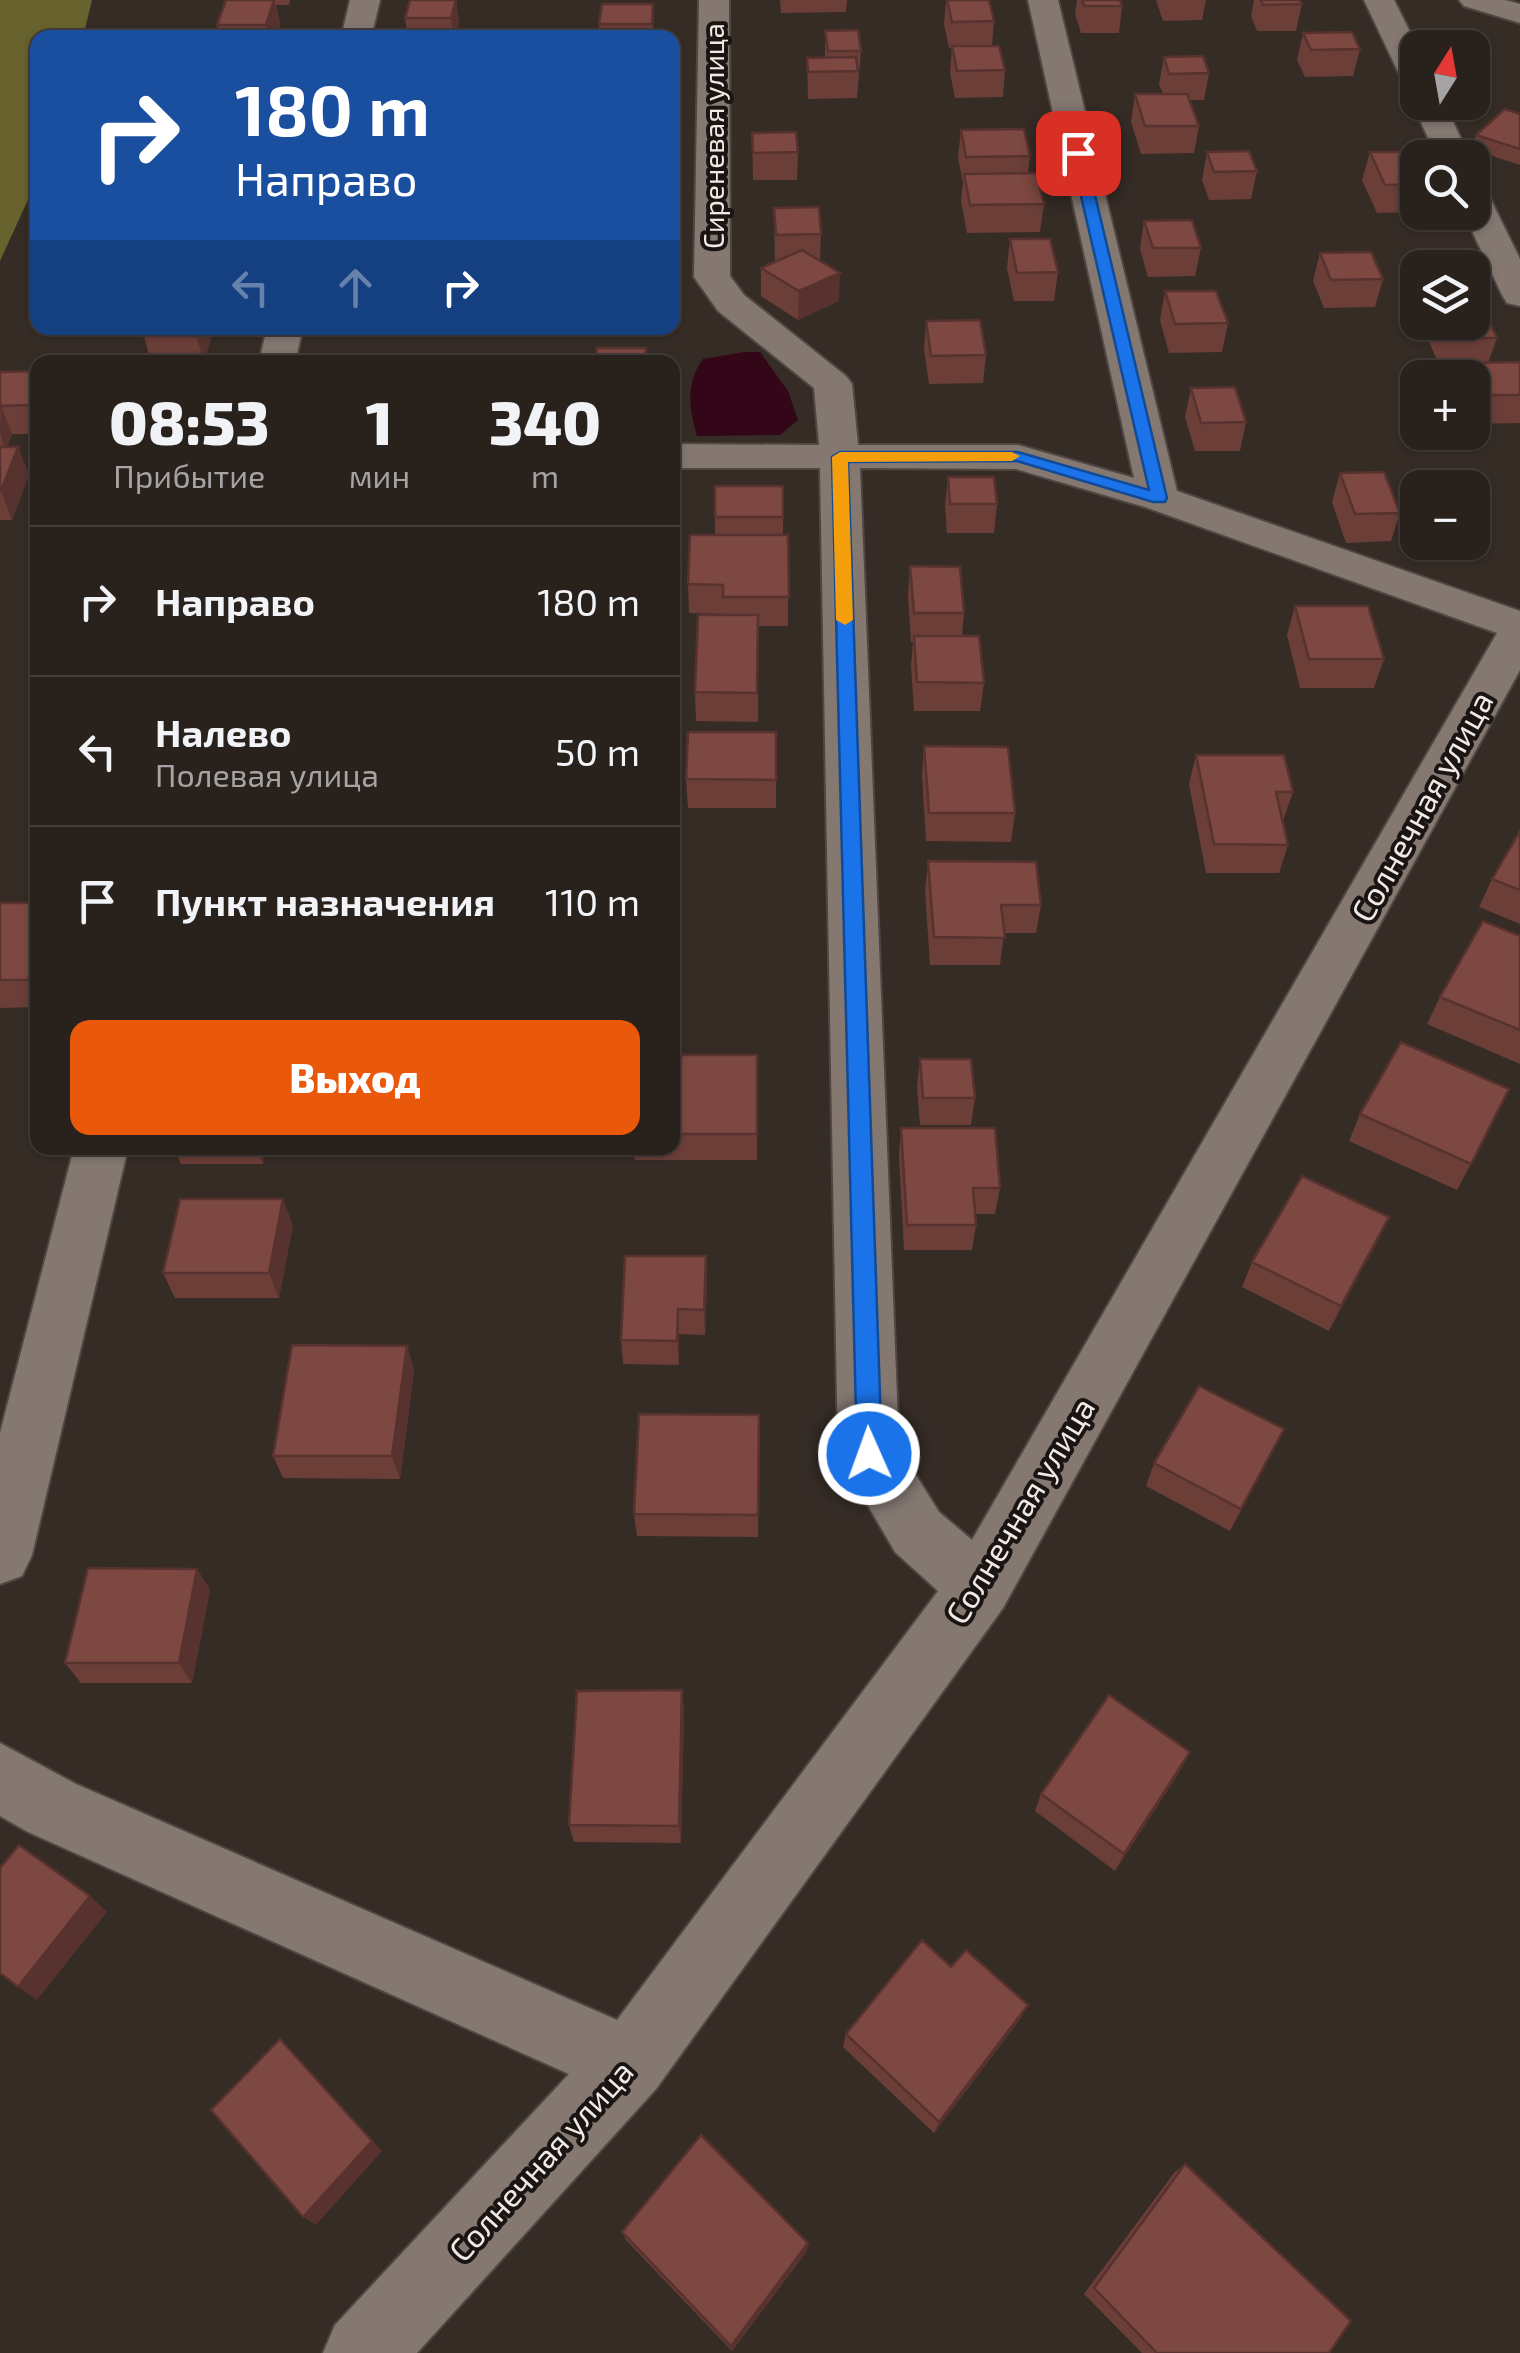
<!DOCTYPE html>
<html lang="ru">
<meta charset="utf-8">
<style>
:root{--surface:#28211c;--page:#302925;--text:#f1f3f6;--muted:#a5a3a3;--line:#443e3b;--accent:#ea580c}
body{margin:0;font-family:"Exo 2",sans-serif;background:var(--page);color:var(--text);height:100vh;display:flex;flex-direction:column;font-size:38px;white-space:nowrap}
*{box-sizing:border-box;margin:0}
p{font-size:32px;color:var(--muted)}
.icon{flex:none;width:55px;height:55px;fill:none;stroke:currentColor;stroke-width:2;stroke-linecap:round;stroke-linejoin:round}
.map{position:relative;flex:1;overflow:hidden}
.details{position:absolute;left:30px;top:355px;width:650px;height:800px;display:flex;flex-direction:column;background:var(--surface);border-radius:20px;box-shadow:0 2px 8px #0004,0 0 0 2px var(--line)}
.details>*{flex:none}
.banner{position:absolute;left:30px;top:30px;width:650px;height:305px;border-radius:20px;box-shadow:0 2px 8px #0004,0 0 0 2px var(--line);background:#1a4fa0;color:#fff;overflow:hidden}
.needle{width:65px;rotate:11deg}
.fabs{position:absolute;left:1400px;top:30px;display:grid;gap:20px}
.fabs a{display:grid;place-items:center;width:90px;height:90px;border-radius:20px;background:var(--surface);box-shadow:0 2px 8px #0004,0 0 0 2px var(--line);font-size:50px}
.pin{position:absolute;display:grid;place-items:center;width:85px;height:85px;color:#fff;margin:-42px;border-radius:20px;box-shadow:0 5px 15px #0006}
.me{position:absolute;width:110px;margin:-55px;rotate:358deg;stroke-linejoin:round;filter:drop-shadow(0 0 8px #0008)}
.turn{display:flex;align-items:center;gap:35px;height:210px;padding:0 40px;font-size:45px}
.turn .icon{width:130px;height:130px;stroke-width:2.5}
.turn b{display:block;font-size:70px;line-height:85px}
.lanes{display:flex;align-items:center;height:95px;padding:0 40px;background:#0003;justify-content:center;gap:50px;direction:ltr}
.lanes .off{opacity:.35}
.eta{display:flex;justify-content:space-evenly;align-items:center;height:170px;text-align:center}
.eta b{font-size:60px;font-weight:800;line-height:70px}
.action{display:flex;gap:20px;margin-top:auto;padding:20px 40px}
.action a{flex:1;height:115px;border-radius:20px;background:var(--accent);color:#fff;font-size:40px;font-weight:800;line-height:115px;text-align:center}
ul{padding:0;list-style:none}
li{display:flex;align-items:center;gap:30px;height:150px;padding:0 40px;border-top:2px solid var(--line)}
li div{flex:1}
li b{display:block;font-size:38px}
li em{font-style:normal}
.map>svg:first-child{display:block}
.forest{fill:#68622e}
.water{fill:#330717}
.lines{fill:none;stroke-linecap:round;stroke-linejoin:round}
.minor-casing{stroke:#504742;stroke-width:4}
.minor{fill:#847871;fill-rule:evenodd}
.wall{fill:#6b3e38}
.shaded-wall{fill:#57322e}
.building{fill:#7c4841;stroke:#57322e;stroke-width:2.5}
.route{fill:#1a73e8;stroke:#114b97;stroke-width:2.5}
.slow{fill:#f59e0b}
.labels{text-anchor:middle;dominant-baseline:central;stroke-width:8;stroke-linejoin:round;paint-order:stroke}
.far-street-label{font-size:28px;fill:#f0e9e5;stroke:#1a1513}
.street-label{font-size:32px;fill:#f0e9e5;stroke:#1a1513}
</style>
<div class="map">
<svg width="1520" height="2353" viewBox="0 0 1520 2353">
<rect width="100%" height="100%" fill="#362c26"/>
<polygon class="forest" points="0,0 92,0 83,37 38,38 37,180 0,261"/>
<path class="water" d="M744 352H760L788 391 798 420 780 435 697 436C689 407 685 384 703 359Z"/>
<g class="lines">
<defs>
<g id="minor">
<polygon points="350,0 380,0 371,38 341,38"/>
<path d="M699 0H729L730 276 744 295 846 376 852 384 858 445H1018L1134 478 1028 0H1058L1177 491 1520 611V670L1003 1608 656 2089 417 2353H323L335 2325 569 2074 28 1832 0 1816V1743L76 1784 617 2020 938 1591 895 1552 838 1454 820 468H672V444L819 445 814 388 718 311 694 277ZM860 468 1016 469 1145 507 1497 633 972 1540 939 1512 899 1448Z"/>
<polygon points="1364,0 1394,0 1418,48 1418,89 1407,87 1402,80"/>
<polygon points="1459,0 1505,0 1520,4 1520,23 1464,6"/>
<polygon points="1418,95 1418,102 1444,102 1470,158 1437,158 1412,102"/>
<polygon points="1472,186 1484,189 1489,196 1520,259 1520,306 1507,303 1502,295 1463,212 1472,212"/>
<polygon points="267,328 303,328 295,362 259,362"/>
<polygon points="74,1148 128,1148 32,1555 22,1576 0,1584 0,1433"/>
</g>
</defs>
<use href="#minor" class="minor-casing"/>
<use href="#minor" class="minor"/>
</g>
<g class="wall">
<polygon points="225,0 290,0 289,5 276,5 280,24 276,38 220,38 217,25"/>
<polygon points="456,0 459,25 456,38 408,38 405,18"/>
<polygon points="780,0 847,0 846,12 781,13"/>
<polygon points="946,0 994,21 992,46 1005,70 1003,97 955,98 950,73 952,48 949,48 944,24"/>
<polygon points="1077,0 1120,0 1122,6 1119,33 1081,33 1075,14"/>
<polygon points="1156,0 1206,0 1202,20 1163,21"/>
<polygon points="1254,0 1300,0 1302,4 1296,31 1257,31 1251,16"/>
<polygon points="654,17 652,38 600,38 599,24"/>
<polygon points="825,31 861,51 857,98 808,99 807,58 825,58"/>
<polygon points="1303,33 1360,49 1353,76 1305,77 1297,60"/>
<polygon points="1164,57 1209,73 1204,100 1190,100 1199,126 1194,153 1141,154 1131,122 1135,94 1163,94 1159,84"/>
<polygon points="1520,114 1520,165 1471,149 1476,135"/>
<polygon points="961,130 1030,156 1028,173 1044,204 1040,232 967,233 961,201 963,183 958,158"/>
<polygon points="752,133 798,152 797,180 753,180"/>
<polygon points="1207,152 1257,171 1251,199 1209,200 1202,180"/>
<polygon points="1370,152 1418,159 1418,212 1377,213 1362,180"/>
<polygon points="774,208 821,234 820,261 839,301 798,320 761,296 761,268 775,262"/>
<polygon points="1144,221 1201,248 1195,276 1148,277 1140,249"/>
<polygon points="1010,239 1058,272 1054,301 1014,301 1007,268"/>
<polygon points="1320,253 1383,279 1375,307 1324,308 1313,281"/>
<polygon points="1165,291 1228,323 1222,352 1169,353 1160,320"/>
<polygon points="926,321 986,355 983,383 929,384 924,349"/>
<polygon points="1472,322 1497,338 1488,363 1520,362 1520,423 1472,424 1472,378 1463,378 1466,366 1440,367 1421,323"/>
<polygon points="147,328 211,328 213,332 204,362 151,362 144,336"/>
<polygon points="0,372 38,382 38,434 12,434 7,447 18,447 29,475 12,520 0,520"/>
<polygon points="1191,388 1246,422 1240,451 1195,451 1185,417"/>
<polygon points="1340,473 1400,513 1391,541 1346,543 1332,502"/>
<polygon points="948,477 997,504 994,533 947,533 945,506"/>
<polygon points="783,486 783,535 788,535 788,626 758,626 758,722 696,721 695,692 723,614 689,613 688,584 715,535 715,517"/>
<polygon points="910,566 964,613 962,636 984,683 980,711 914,711 911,665 913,642 911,642 908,595"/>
<polygon points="1295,606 1384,659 1374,688 1300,688 1287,635"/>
<polygon points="776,732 776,808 688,808 686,779"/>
<polygon points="924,746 1015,813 1011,842 926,841 922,775"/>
<polygon points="1196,755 1293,792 1283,821 1288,845 1279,873 1206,873 1189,784"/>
<polygon points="1520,831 1520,924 1479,907 1492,879"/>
<polygon points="928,861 1041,905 1036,933 1004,933 1000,965 930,965 925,890"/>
<polygon points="0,903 38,903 38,1007 0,1008"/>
<polygon points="1520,936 1520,1064 1427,1024 1440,997"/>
<polygon points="672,1055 757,1055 757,1160 635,1160 633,1148 672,1148"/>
<polygon points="920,1059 975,1098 971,1125 920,1125 917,1086"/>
<polygon points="1360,1114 1471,1164 1457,1190 1349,1141"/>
<polygon points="901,1128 1000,1188 995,1214 975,1214 976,1225 972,1250 904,1250 899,1154"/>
<polygon points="174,1148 266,1148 263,1164 181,1164"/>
<polygon points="1389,1217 1329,1331 1242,1287 1252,1262"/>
<polygon points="293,1225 279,1298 175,1298 163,1273"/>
<polygon points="707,1281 705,1335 679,1334 679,1365 623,1364 621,1340"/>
<polygon points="407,1346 414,1370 400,1479 283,1478 273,1456"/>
<polygon points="759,1415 758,1537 637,1536 634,1514"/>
<polygon points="1284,1429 1230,1531 1146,1486 1154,1463"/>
<polygon points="197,1569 210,1590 192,1683 81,1683 65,1663"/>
<polygon points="682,1690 684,1710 681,1843 574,1842 569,1825"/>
<polygon points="1180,1771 1115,1871 1035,1811 1041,1794"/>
<polygon points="951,1967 1021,2018 934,2133 843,2047 846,2034"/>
<polygon points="1185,2164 1329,2353 1142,2353 1084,2294 1174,2173"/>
<polygon points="622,2232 808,2243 807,2251 732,2351 626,2240"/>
</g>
<g class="shaded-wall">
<polygon points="274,0 280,24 276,38 269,38 266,25"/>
<polygon points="456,0 459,25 456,38 454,38 451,18"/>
<polygon points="840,273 839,301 798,320 799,291"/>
<polygon points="198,328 211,328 213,332 204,362 196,336"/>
<polygon points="38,382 38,431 29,405"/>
<polygon points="1,406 12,434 6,450 0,433"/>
<polygon points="18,447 29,475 12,520 1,491"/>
<polygon points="38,946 38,1000 28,980"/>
<polygon points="257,1148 266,1148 263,1164"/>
<polygon points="283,1199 293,1225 279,1298 269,1273"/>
<polygon points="1389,1217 1377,1243 1329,1331 1341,1306"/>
<polygon points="706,1256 707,1281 705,1335 704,1310"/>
<polygon points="678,1309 679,1334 679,1365 677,1341"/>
<polygon points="407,1346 414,1370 400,1479 392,1456"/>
<polygon points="1284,1429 1273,1452 1230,1531 1241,1509"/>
<polygon points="197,1569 210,1590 192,1683 179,1663"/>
<polygon points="682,1690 684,1710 681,1843 679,1826"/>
<polygon points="1190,1752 1180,1771 1115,1871 1124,1854"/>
<polygon points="90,1896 107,1912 37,2000 18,1987"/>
<polygon points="1028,2005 1021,2018 934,2133 939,2122"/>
<polygon points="280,2039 382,2151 316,2225 303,2217"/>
<polygon points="808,2243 807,2251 732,2351 731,2346"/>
</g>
<g class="building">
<polygon points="226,0 274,0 266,25 217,25"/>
<polygon points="410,0 456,0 451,18 405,18"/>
<polygon points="947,0 989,0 994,21 952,22"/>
<polygon points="1082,0 1120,0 1122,6 1084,6"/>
<polygon points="1261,0 1300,0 1302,4 1263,5"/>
<polygon points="602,4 653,4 652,24 599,24"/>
<polygon points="858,30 861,51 828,51 825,31"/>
<polygon points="1352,32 1360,49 1311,50 1303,33"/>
<polygon points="952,46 999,46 1005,70 957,71"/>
<polygon points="1203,56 1209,73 1169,74 1164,57"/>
<polygon points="856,57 858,71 808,72 807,58"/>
<polygon points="1135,94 1187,94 1199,126 1145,126"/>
<polygon points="1505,109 1520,114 1520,149 1476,135"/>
<polygon points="1024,129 1030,156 966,157 961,130"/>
<polygon points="796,132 798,152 753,153 752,133"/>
<polygon points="1249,151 1257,171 1214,172 1207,152"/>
<polygon points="1370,152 1414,152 1418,159 1418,184 1385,185"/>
<polygon points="1036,173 1044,204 970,205 964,174"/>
<polygon points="819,207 821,234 776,235 774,208"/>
<polygon points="1192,220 1201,248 1153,248 1144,221"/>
<polygon points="1010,239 1050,239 1058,272 1017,273"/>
<polygon points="802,250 840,273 799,291 761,268"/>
<polygon points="1371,252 1383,279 1331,280 1320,253"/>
<polygon points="1165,291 1216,291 1228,323 1175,324"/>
<polygon points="1472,293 1476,293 1497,338 1450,338 1442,322 1472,322"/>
<polygon points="980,320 986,355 931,356 926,321"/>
<polygon points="147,328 198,328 196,336 144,336"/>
<polygon points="597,348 646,348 645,362 596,362"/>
<polygon points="1520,362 1520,395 1482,395 1468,363"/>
<polygon points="38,371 38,382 29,405 1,406 0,409 0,372"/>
<polygon points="1235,387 1246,422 1201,423 1191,388"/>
<polygon points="0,447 18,447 1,491 0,491"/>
<polygon points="1384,472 1400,513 1355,514 1340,473"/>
<polygon points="948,477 994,477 997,504 950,504"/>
<rect x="715" y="486" width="68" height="31"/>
<polygon points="690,535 788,535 789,597 723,597 723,585 688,584"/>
<polygon points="910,566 960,567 964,613 914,613"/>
<polygon points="1295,606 1368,606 1384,659 1309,659"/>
<polygon points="698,615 758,615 757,693 695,692"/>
<polygon points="914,636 979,636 984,683 917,682"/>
<polygon points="688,732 776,732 776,780 686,779"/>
<polygon points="924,746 1008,747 1015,813 929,813"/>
<polygon points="1196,755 1284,755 1293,792 1276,792 1288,845 1214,844"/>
<polygon points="1520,831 1520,890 1492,879"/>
<polygon points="928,861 1036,862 1041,905 1001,905 1005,938 934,937"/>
<polygon points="0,903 38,903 38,946 28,980 0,980"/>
<polygon points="1483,921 1520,936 1520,1030 1440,997"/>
<polygon points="1401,1042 1509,1089 1471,1164 1360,1114"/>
<rect x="672" y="1055" width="85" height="79"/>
<polygon points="920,1059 971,1059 975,1098 923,1098"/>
<polygon points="901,1128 995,1128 1000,1188 973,1188 976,1225 907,1225"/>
<polygon points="1302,1176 1389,1217 1341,1306 1252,1262"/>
<polygon points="180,1199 283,1199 269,1273 163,1273"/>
<polygon points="625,1256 706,1256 704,1310 678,1309 677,1341 621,1340"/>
<polygon points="292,1345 407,1346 392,1456 273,1456"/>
<polygon points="1199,1386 1284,1429 1241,1509 1154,1463"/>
<polygon points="639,1414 759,1415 758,1515 634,1514"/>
<polygon points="88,1568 197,1569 179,1663 65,1663"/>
<polygon points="682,1690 679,1826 569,1825 577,1691"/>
<polygon points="1109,1695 1190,1752 1124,1854 1041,1794"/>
<polygon points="19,1845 90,1896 18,1987 0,1973 0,1868"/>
<polygon points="922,1940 951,1967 966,1950 1028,2005 939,2122 846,2034"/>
<polygon points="280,2039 372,2141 303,2217 211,2110"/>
<polygon points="701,2135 808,2243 731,2346 622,2232"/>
<polygon points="1185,2164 1351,2321 1329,2353 1157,2353 1094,2288"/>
</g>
<polygon class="route" points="1078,149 1085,153 1167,498 1165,502 1153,502 1017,461 848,462 882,1454 878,1462 869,1465 860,1462 857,1454 832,457 840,452 1018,452 1149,490 1071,153"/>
<polygon class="slow" points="840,452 1012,452 1020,456 1012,461 848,462 853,620 845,625 836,620 832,457"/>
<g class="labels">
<g class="far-street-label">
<text transform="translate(713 136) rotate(-90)">Сиреневая улица</text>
</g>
<g class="street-label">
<text transform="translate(1421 806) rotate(-61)">Солнечная улица</text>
<text transform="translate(1019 1510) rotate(-59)">Солнечная улица</text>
<text transform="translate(540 2160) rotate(-48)">Солнечная улица</text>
</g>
</g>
</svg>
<div class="fabs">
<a><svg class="needle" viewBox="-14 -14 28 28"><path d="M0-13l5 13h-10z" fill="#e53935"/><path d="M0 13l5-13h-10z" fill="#a5a3a3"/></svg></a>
<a><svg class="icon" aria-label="search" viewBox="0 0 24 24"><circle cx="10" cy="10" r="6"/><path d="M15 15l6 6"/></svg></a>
<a><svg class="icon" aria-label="layers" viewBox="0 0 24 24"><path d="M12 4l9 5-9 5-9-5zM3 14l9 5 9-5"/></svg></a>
<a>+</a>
<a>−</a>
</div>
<div class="pin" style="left:1078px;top:153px;background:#d93025"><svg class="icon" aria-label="arrive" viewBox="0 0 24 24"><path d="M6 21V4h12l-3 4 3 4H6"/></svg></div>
<svg class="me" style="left:869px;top:1454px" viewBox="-20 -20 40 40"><circle r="17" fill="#1a73e8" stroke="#fff" stroke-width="3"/><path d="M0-11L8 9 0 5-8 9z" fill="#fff"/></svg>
<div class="banner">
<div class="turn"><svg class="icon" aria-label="right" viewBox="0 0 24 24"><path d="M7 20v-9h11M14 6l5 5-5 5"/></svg><div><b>180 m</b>Направо</div></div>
<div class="lanes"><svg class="icon off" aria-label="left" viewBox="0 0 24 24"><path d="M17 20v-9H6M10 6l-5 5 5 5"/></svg><svg class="icon off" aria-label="ahead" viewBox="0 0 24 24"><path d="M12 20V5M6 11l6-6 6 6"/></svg><svg class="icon" aria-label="right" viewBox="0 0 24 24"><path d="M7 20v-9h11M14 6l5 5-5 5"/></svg></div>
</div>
<section class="details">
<div class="eta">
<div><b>08:53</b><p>Прибытие</p></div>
<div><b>1</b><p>мин</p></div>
<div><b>340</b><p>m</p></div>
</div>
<ul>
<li><svg class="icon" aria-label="right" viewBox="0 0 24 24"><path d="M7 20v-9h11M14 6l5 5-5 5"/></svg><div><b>Направо</b></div><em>180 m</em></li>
<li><svg class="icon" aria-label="left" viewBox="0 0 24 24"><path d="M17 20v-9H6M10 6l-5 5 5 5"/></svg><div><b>Налево</b><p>Полевая улица</p></div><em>50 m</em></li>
<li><svg class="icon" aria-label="arrive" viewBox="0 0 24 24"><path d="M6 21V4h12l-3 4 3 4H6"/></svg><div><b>Пункт назначения</b></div><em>110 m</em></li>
</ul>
<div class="action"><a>Выход</a></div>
</section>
</div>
